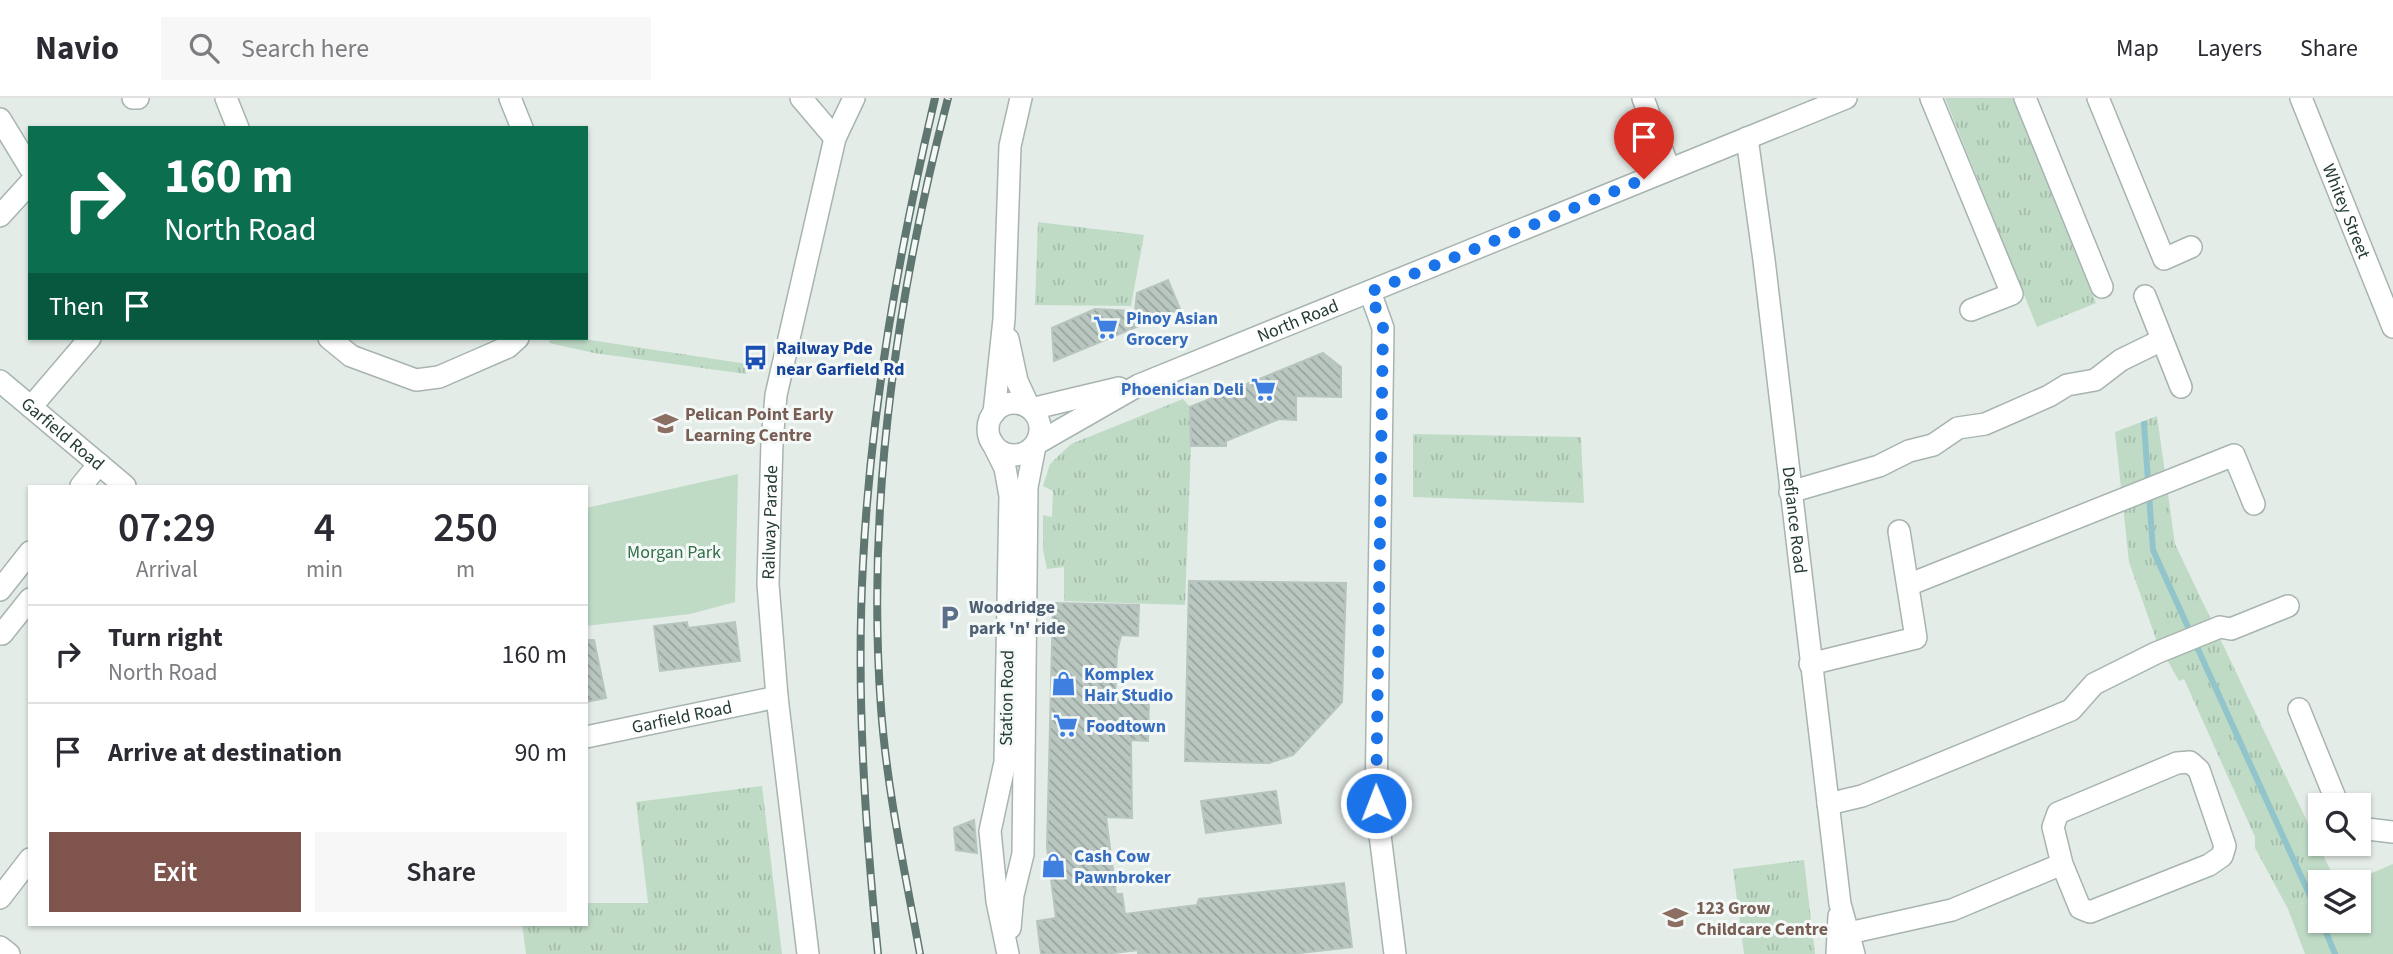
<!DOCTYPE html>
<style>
:root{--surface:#fff;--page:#f7f7f7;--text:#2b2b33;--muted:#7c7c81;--line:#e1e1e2;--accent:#7e544c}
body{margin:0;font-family:"Source Sans 3",sans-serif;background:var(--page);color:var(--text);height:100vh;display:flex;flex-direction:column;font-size:26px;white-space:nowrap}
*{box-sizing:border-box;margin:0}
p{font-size:23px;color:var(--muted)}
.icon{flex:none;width:38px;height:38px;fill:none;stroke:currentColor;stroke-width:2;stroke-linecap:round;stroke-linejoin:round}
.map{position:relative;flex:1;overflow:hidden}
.side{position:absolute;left:28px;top:387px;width:560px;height:441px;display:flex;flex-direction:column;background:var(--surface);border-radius:0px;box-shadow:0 2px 5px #0004}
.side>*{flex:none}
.guide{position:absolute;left:28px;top:28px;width:560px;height:214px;border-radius:0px;box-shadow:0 2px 5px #0004;background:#0b6e4f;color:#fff;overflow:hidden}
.fabs{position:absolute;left:2308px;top:695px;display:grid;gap:14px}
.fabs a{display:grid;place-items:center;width:63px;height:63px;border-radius:0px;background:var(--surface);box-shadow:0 2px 5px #0004;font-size:35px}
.pin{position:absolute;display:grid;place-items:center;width:60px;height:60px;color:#fff;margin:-72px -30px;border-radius:50% 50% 50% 0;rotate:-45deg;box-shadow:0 0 7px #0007}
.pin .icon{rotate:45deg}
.me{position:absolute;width:77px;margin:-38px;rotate:359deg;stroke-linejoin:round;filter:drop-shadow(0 0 5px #0008)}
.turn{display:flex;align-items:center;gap:24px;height:147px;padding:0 21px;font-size:32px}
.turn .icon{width:91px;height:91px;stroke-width:2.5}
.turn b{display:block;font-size:49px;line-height:60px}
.then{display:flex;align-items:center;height:66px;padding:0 21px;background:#0003;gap:14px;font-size:26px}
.eta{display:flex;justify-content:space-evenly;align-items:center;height:119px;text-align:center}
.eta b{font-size:42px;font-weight:600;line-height:49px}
.action{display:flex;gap:14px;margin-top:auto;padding:14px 21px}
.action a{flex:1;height:80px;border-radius:0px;background:var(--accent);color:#fff;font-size:28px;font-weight:600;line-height:80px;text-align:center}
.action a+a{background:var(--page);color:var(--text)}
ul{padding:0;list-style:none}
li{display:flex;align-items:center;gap:21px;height:98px;padding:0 21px;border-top:2px solid var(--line)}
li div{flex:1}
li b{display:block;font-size:26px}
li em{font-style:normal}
header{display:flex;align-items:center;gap:42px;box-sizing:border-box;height:98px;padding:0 35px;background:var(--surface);border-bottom:2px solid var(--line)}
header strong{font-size:33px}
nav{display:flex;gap:38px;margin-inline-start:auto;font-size:24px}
.search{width:490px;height:63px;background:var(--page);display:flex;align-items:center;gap:18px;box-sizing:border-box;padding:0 24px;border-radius:0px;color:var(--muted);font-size:26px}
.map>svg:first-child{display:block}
.grass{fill:url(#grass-tufts)}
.park{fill:#bfdbc6}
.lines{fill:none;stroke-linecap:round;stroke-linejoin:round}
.stream{stroke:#92c4cc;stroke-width:6}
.building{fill:url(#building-back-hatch);stroke:#b7c5bf;stroke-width:2}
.minor-casing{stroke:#a7b4af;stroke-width:24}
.minor{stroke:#fff;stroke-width:21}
.rail-casing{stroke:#607771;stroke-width:8}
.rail{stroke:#f4f9f7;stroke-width:5;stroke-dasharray:16;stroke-linecap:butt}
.route{stroke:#1a73e8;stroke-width:12;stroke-dasharray:0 21.6}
.labels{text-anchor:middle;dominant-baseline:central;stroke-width:6;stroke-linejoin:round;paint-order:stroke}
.street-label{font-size:18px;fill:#253c35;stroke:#f4f9f7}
.shop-label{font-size:18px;font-weight:bold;fill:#366cbe;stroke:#f4f9f7;text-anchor:start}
.transit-label{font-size:18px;font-weight:bold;fill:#164399;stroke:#f4f9f7;text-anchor:start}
.education-label{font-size:18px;font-weight:bold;fill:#785e54;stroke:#f4f9f7;text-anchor:start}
.park-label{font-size:18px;fill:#336f49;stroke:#f4f9f7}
.service-label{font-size:18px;font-weight:bold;fill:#4e5e75;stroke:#f4f9f7;text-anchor:start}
</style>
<header>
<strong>Navio</strong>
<div class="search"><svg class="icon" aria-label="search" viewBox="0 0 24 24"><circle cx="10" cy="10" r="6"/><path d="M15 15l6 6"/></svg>Search here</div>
<nav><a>Map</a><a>Layers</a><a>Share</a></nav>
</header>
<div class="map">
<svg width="2393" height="856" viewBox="0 0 2393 856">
<defs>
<pattern id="grass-tufts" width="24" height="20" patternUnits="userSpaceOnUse" patternTransform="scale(1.75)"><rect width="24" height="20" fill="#bfdbc6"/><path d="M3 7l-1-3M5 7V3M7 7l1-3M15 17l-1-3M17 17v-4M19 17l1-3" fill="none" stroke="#a4bdab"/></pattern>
<pattern id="building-back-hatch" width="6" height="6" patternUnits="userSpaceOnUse" patternTransform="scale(1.75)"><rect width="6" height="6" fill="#bac7c1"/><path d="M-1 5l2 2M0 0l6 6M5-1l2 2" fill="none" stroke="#97a39e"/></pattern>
</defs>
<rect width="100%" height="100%" fill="#e4ece8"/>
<g class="grass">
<polygon points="1945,0 2013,0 2096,205 2037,229"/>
<polygon points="1038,124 1144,137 1131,208 1035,207"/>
<polygon points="551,240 577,240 747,266 746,276 594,255 549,245"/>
<polygon points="1183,301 1190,309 1191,348 1185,507 1064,503 1064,469 1047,471 1043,452 1043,417 1052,419 1053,393 1043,388 1050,366 1071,346"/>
<polygon points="2157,318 2175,446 2336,784 2320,784 2320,797 2288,811 2255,750 2255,739 2184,581 2179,583 2157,544 2129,464 2115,334"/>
<polygon points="1413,336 1581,339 1584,405 1413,399"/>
<polygon points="762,688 782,856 526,856 522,826 586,826 586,805 648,805 636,704"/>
<polygon points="1804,762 1815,856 1744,856 1733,771"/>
</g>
<g class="park">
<polygon points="738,376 735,504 690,516 586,528 586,410"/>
<polygon points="2393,766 2393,856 2305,856 2288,811 2320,797 2320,822 2359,822 2359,784 2351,784"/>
</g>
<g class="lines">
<g class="stream">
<polyline points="2144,326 2153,452 2320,820"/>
<polyline points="2321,822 2335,856"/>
</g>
</g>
<g class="building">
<polygon points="1168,182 1180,211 1054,263 1052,230 1095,211 1135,213 1137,195"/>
<polygon points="1323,255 1341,269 1341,299 1296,298 1296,322 1279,321 1226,343 1226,348 1191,348 1190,309"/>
<polygon points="1189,483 1346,485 1342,604 1293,657 1269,665 1185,663"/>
<polygon points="1053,505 1139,507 1138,538 1121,537 1117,554 1115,601 1149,601 1148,643 1131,642 1132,720 1106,719 1116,796 1122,796 1125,816 1197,807 1199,801 1344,785 1352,849 1291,856 1138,856 1138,852 1105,856 1041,856 1037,823 1056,820 1047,749"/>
<polygon points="687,524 688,530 735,524 740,563 660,573 654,528"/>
<polygon points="586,542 594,542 606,600 586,604"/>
<polygon points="1276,693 1281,725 1206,735 1201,703"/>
<polygon points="974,722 977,755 956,752 954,730"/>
</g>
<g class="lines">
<defs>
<g id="minor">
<polyline points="133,0 138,0"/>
<polyline points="226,0 238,30"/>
<polyline points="510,0 522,30"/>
<polyline points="801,0 835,40"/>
<polyline points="1643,0 1669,71"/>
<polyline points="1931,0 2012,196 1971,212"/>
<polyline points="2025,0 2102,189"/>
<polyline points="2098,0 2164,161 2191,149"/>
<path id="s1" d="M2301 0 2393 229"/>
<polyline points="0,21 30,70"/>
<path id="s2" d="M1747 40 1764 162 1840 806 1854 856"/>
<polyline points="0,118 30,85"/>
<polyline points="1370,194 1383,230 1376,705 1395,856"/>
<polyline points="2145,198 2181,289"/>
<polyline points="329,240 351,258 416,282 439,279 508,249 518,240"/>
<polyline points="1008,241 1017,283 1029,309"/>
<path id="s3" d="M0 283 125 388"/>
<circle cx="1014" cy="331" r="26"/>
<polyline points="31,309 90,240"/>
<polyline points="1031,311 1119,290"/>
<polyline points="994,315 1004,221 1010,48 1021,0"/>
<polyline points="992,344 1005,370 1010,398 1005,664 990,733 997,803 1008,856"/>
<path id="s4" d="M1036 346 1139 287 1846 0"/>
<polyline points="81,388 99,366"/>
<polyline points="1790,394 1879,368 1909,353 1933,347 1958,330 1985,326 2049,298 2067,287 2095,282 2121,262 2162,242"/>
<polyline points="1908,487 2234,357 2254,406"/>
<polyline points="0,492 30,454"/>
<polyline points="2,536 30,501"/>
<polyline points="1810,566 1916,540 1899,433"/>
<polyline points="2299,611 2338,707"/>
<path id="s5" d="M586 639 777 599"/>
<polyline points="1828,706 1862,698 2071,612 2094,586 2156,555 2220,529 2231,531 2288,508"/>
<polyline points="2359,730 2393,734"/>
<polyline points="0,800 30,761"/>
<polyline points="1010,830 1013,797 1023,756 1027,389 1035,348"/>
<polyline points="1849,835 1952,812 2062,766 2080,810 2090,814 2209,767 2222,758 2225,748 2199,672 2190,664 2177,665 2058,715 2053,729 2062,766"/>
<polyline points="0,849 9,856"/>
<path id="s6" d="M808 856 777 599 768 486 772 344 776 297 835 40 854 0"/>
<polyline points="1837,856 1839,818"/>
</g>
</defs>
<use href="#minor" class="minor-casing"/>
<use href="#minor" class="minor"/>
<defs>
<g id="rail">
<path d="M878 856C865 726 856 596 863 465 871 308 899 153 935 0"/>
<path d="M920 856C905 774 887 693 881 610 866 407 897 196 948 0"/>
</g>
</defs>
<use href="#rail" class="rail-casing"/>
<use href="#rail" class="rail"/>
</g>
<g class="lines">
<polyline class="route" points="1376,705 1383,230 1370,194 1644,81"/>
</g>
<defs>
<symbol id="supermarket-bare" viewBox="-9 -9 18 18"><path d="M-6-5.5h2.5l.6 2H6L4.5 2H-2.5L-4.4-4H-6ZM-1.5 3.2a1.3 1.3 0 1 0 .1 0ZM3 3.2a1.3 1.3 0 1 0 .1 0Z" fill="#3f7fe0" stroke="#f4f9f7" stroke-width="2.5" paint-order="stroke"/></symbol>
<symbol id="bus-bare" viewBox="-9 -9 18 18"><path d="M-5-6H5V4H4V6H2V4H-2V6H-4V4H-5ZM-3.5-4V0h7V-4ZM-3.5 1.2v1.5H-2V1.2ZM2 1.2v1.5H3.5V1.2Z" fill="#1a4fb4" stroke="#f4f9f7" stroke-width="2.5" paint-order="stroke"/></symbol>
<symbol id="school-bare" viewBox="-9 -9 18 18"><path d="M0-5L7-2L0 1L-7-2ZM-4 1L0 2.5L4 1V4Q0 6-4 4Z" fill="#8d6e63" stroke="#f4f9f7" stroke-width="2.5" paint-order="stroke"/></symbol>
<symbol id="parking-bare" viewBox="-9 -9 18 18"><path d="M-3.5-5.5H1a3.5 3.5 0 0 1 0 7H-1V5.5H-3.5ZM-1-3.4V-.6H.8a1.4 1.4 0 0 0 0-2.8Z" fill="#5c6f8a" stroke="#f4f9f7" stroke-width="2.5" paint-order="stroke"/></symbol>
<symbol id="shop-bare" viewBox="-9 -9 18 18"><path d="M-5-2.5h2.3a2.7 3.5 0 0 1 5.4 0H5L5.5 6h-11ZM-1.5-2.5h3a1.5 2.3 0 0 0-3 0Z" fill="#3f7fe0" stroke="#f4f9f7" stroke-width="2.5" paint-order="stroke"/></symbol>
</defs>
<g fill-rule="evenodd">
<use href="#supermarket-bare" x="1088" y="212" width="35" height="35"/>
<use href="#bus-bare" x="738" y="242" width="35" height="35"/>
<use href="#supermarket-bare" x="1246" y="274" width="35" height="35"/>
<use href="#school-bare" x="648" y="308" width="35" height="35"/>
<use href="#parking-bare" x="932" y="502" width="35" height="35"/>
<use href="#shop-bare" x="1046" y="568" width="35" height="35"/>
<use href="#supermarket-bare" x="1048" y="610" width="35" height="35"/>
<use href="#shop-bare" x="1036" y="750" width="35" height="35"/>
<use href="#school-bare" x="1658" y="802" width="35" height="35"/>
</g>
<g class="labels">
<g class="street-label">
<text stroke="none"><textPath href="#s1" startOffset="122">Whitey Street</textPath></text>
<text stroke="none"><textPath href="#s4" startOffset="290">North Road</textPath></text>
<text stroke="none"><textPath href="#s3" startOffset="82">Garfield Road</textPath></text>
<text stroke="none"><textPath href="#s6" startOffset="434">Railway Parade</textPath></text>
<text stroke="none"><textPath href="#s2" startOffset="385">Defiance Road</textPath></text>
<text transform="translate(1007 600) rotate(-89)">Station Road</text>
<text stroke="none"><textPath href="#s5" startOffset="98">Garfield Road</textPath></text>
</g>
<g class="shop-label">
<text x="1126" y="220">Pinoy Asian<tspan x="1126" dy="21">Grocery</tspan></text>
<text x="1244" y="291" text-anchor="end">Phoenician Deli</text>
<text x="1084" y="576">Komplex<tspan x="1084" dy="21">Hair Studio</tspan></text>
<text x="1086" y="628">Foodtown</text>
<text x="1074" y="758">Cash Cow<tspan x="1074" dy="21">Pawnbroker</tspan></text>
</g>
<g class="transit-label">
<text x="776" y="250">Railway Pde<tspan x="776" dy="21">near Garfield Rd</tspan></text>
</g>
<g class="education-label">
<text x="685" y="316">Pelican Point Early<tspan x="685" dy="21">Learning Centre</tspan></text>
<text x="1696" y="810">123 Grow<tspan x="1696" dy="21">Childcare Centre</tspan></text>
</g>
<g class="park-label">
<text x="674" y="454">Morgan Park</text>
</g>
<g class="service-label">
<text x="969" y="509">Woodridge<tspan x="969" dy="21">park 'n' ride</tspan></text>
</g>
</g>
</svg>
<div class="fabs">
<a><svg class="icon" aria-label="search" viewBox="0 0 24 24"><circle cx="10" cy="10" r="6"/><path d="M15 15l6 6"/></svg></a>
<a><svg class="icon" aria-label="layers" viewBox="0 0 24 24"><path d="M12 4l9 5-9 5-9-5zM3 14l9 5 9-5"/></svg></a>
</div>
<div class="pin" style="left:1644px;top:81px;background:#d93025"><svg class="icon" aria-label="arrive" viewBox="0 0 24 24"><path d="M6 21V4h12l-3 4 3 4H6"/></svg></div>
<svg class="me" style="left:1376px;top:705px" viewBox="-20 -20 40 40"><circle r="17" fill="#1a73e8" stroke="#fff" stroke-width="3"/><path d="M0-11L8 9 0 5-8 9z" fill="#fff"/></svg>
<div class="guide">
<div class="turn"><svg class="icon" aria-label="right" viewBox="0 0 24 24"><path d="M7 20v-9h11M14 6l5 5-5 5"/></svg><div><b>160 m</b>North Road</div></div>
<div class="then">Then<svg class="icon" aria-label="arrive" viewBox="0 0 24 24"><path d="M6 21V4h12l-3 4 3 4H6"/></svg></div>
</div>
<section class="side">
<div class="eta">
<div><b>07:29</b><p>Arrival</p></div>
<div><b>4</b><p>min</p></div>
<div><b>250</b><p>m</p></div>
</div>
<ul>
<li><svg class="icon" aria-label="right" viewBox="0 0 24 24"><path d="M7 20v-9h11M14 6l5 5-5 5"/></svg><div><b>Turn right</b><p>North Road</p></div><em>160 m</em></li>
<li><svg class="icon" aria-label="arrive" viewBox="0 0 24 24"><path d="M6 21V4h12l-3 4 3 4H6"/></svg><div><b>Arrive at destination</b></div><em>90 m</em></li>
</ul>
<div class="action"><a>Exit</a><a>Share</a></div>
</section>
</div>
